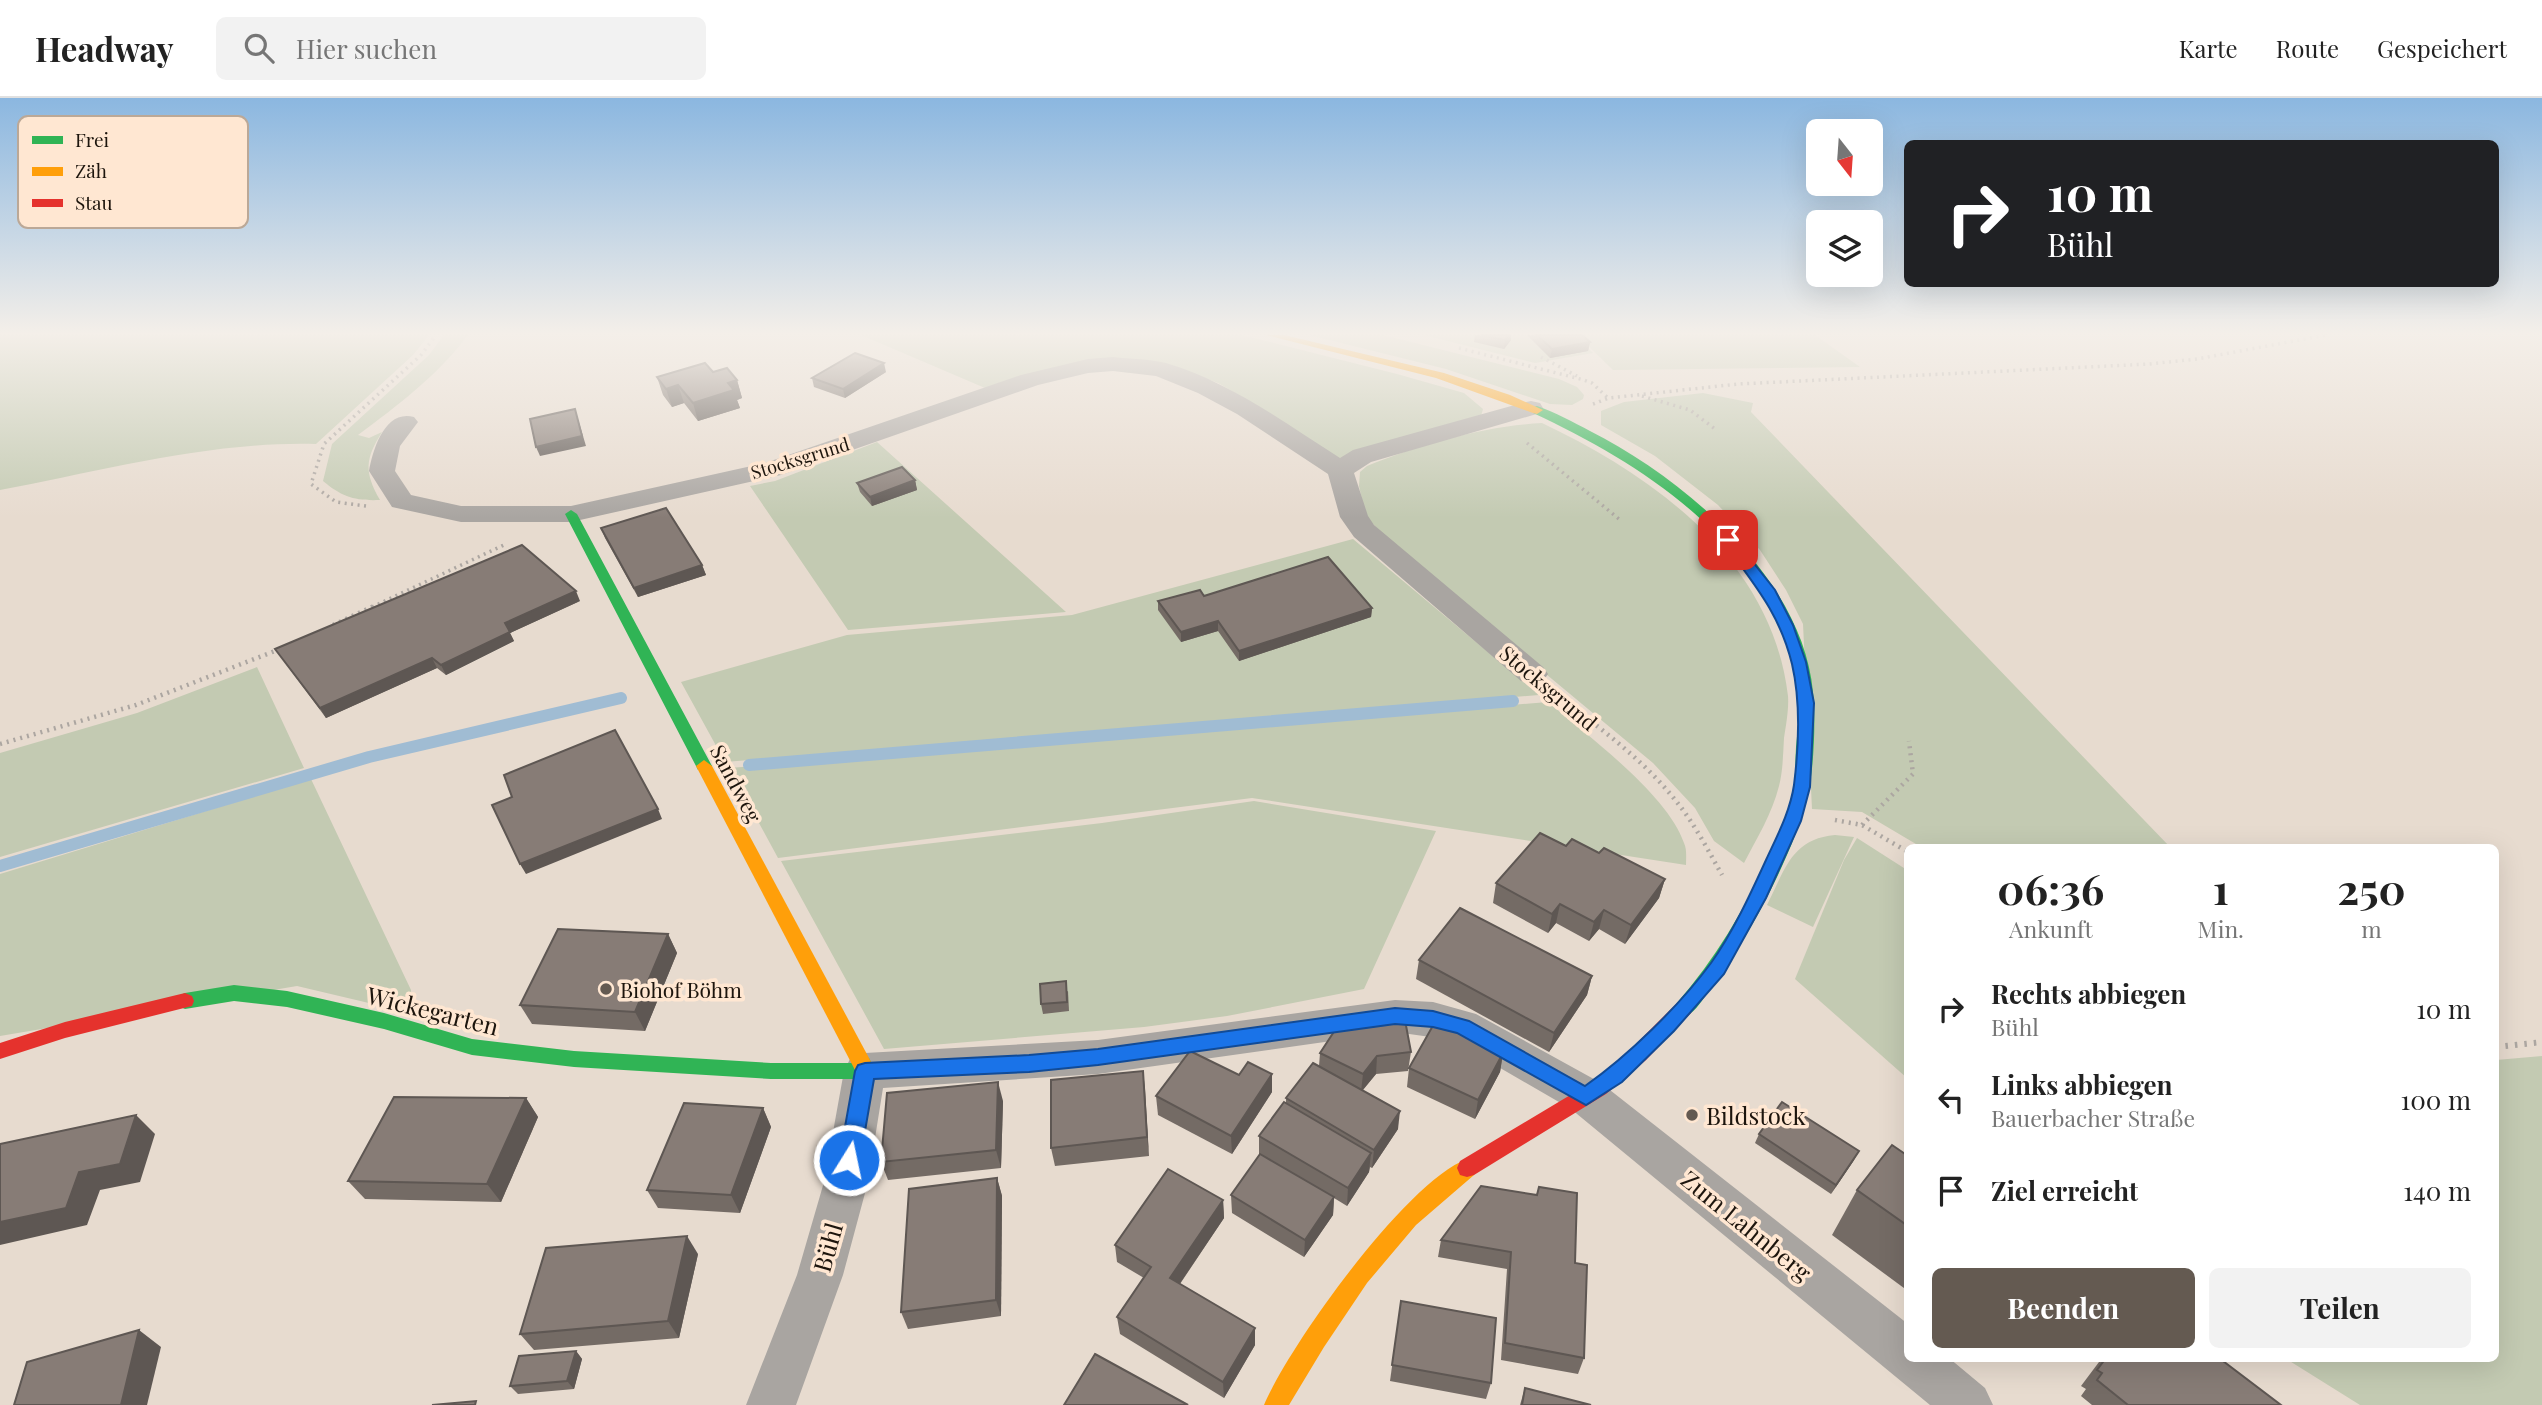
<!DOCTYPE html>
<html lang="de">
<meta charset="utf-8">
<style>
:root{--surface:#fff;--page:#f2f2f2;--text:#222;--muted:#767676;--line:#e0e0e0;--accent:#645a51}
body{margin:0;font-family:"Playfair Display",serif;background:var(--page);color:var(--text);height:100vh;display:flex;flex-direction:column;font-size:26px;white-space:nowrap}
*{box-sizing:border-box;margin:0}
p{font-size:23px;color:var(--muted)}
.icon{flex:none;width:38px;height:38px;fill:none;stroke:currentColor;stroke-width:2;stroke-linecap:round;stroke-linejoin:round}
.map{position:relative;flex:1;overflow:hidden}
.drawer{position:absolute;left:1904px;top:746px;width:595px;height:518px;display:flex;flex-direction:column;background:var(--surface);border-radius:10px;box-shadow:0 7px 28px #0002}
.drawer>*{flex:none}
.hud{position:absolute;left:1904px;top:42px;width:595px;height:147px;border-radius:10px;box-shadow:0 7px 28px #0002;background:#202124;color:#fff;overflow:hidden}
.needle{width:46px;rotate:163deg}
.buttons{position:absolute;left:1806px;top:21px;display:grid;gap:14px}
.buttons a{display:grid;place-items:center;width:77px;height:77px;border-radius:10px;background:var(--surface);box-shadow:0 7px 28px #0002;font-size:35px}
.pin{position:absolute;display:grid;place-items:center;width:60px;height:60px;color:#fff;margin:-30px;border-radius:14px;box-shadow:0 4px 10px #0006}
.me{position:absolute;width:77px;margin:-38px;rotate:10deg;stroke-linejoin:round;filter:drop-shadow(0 0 5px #0008)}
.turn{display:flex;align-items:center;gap:24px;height:147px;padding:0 28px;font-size:32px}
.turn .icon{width:91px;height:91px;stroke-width:2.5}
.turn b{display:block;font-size:49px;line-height:60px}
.eta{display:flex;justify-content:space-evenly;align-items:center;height:119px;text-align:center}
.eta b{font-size:42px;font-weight:700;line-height:49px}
.cta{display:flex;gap:14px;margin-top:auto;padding:14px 28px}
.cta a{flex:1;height:80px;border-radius:10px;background:var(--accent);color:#fff;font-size:28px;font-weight:700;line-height:80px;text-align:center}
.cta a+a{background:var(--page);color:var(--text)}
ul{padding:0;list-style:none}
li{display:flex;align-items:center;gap:21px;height:91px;padding:0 28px}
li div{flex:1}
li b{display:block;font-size:26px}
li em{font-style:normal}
header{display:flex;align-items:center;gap:42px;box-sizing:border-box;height:98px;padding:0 35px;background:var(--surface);border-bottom:2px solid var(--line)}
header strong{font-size:33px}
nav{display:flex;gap:38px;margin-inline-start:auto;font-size:24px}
.search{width:490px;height:63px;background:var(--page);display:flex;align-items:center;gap:18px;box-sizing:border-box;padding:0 24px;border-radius:10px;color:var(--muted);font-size:26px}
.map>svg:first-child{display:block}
.green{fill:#c3cab2}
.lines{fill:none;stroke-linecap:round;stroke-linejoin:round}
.stream{stroke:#a0bcd3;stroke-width:12}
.path-far2{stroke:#aca6a1;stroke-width:3.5;stroke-dasharray:2 4.5;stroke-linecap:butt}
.path-far1{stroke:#aca6a1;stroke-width:4.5;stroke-dasharray:2 5;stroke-linecap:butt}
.path{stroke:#aca6a1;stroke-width:6;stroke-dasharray:2.5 7;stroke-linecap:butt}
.street{fill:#a9a5a1;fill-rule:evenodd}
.fast{fill:#30b455;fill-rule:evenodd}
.slow{fill:#ff9f0a;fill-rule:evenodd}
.jam{fill:#e5322d;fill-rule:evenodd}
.wall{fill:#746b65}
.shaded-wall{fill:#5e5753}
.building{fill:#877c76;stroke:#5e5753;stroke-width:2}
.route{fill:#1a73e8;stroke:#114b97;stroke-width:2}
.poi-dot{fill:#645a51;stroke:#ffe7d2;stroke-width:2.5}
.labels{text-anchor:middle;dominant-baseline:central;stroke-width:7;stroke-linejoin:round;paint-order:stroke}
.far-street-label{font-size:18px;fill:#1d150d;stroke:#ffe7d2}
.street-label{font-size:21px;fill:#1d150d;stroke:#ffe7d2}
.poi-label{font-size:21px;fill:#1d150d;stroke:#ffe7d2;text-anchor:start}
.near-street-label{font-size:24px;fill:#1d150d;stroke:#ffe7d2}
.near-poi-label{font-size:24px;fill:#1d150d;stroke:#ffe7d2;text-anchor:start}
.key{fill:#ffe7d2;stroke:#bba897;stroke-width:2}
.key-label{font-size:19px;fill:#1d150d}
</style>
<header>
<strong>Headway</strong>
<div class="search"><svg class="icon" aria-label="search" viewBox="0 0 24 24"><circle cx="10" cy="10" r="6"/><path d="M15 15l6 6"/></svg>Hier suchen</div>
<nav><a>Karte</a><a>Route</a><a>Gespeichert</a></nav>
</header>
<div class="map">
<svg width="2542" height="1307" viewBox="0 0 2542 1307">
<rect width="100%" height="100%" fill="#e7dbcf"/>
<g class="green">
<path d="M0 237H429L413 257 316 346C211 343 102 373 0 392Z"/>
<path d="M444 237H468C439 276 397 308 358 337L369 340 382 334C365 361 364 374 380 402 355 403 342 399 323 383L332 346 429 257Z"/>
<polygon points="861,237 1242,237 1397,276 1464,295 1483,311 1481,318 1340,363 1256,307 1218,285 1176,269 1087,262 985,290"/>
<polygon points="1309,237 1383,237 1559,281 1577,289 1584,297 1583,301 1572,307 1550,306 1446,271"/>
<polygon points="1424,237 1575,237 1593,255 1535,265"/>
<polygon points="1577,237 1815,237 1860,269 1613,272"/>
<polygon points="1703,295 1753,305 1751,314 2170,749 1921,749 1862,714 1812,711 1803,526 1786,492 1760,452 1718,407 1655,358 1601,327 1601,313 1624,304"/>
<path d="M1542 325C1656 379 1772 463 1788 598 1789 611 1786 627 1784 640 1783 656 1783 673 1779 688 1772 716 1757 740 1744 765L1714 743 1695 710 1653 665 1504 541 1395 448 1366 419 1359 388 1360 374 1367 368C1421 346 1484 328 1542 325Z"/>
<polygon points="877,344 1066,514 848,532 750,388 775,383"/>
<polygon points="1353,441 1539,597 725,664 681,584 847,537 1072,517"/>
<polygon points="257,569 304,670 0,759 0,655 137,615"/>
<path d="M1548 604C1587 637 1668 697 1684 745 1687 751 1686 760 1686 767L1252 700 778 760 729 670Z"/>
<polygon points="311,681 411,892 411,915 297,888 0,938 0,776"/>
<polygon points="1254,703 1436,733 1364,891 1227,918 1144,929 884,951 781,763 1102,725"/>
<path d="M1835 737 1854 739 1813 829 1767 807C1785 772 1791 741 1835 737Z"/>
<polygon points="1857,740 1907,772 1907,980 1795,881 1844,762"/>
<polygon points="2542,958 2542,1307 2360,1307 2285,1260 2496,1260 2496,962"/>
</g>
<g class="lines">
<g class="stream">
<polyline points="749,667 1513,603"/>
<polyline points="0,768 369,659 621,600"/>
</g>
<g class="path-far2">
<polyline points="1459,250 1584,282 1592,285 1608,300"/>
<polyline points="1541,259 1577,278"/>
<polyline points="1642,298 1690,312 1715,331"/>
<polyline points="1593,306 1609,300 1738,286 2149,266 2197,261 2326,237"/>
<polyline points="1527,345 1619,421"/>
<polyline points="366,408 336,404 311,386 324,346 421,257 436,237"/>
<polyline points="372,509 506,446"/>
</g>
<g class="path-far1">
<polyline points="333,527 376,507"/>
<path d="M1558 597C1599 630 1643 661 1676 703 1694 725 1708 752 1722 777"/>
<polyline points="0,646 136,607 280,551"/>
<polyline points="1835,722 1862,727 1908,754"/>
<polyline points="1862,727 1913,676 1909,643"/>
</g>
<polyline class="path" points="2496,949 2542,944"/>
<g class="street">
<path d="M1113 259C1130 261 1150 261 1166 265 1230 284 1285 325 1340 360L1353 352 1522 305 1531 303 1540 305 1543 310 1540 315 1371 364 1354 375 1368 418 1374 427 1543 569 1548 576 1543 583 1532 586 1521 583 1354 439 1340 419 1328 376 1237 316 1198 295 1156 278 1113 273 1088 275 1038 287 781 377 571 424H461L392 409 369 373C373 351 385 311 414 319L418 324 400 348 395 373 411 397 461 408H571L765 365 1021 277 1088 261Z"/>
<polygon points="1395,902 1433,904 1476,916 1601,985 1908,1226 1908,1260 1949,1260 1985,1290 1993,1307 1930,1307 1571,1011 1452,942 1395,934 1098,976 883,990 868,1084 843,1177 796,1307 746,1307 797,1177 824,1084 844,973 850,961 865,955 1098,942"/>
</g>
<g class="fast">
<path d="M1537 308C1555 314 1573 324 1590 333 1685 381 1803 481 1813 594 1816 621 1814 674 1807 700 1792 760 1746 844 1709 893 1703 900 1696 914 1687 917 1683 918 1682 917 1677 915L1675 910 1677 905C1715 861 1744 813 1767 761 1776 739 1787 719 1792 696 1796 681 1795 665 1796 649 1798 628 1801 606 1797 585 1771 449 1649 369 1533 315V309Z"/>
<polygon points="571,412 577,416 712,668 710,672 698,672 696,668 565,416"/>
<polygon points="234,887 287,893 384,915 472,941 574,953 771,965 853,965 855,960 862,958 869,960 875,973 872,979 865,981 771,981 574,969 472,957 384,931 287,909 234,903 185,911 178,908 176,903 178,898 185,895"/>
</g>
<g class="slow">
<polygon points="1266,237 1284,237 1444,275 1510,297 1543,312 1537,316 1533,315 1436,280"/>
<polygon points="704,662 712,668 869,960 872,966 869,972 862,974 855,972 696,668"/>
<path d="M1467 1061 1474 1063 1477 1070 1474 1077 1416 1127 1367 1185 1324 1249 1289 1307H1264C1290 1246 1406 1084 1467 1061Z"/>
</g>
<g class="jam">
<polygon points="185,895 192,898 194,903 192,908 65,940 0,961 0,945 65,924"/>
<polygon points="1684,902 1691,905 1693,910 1691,915 1646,962 1606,996 1474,1077 1467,1079 1460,1077 1457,1070 1460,1063 1592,984 1632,950 1677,905"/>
</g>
</g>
<g class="wall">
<polygon points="1475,237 1511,237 1511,242 1504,251 1474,244"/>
<polygon points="1527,237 1582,237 1590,244 1588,253 1550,260"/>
<polygon points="713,274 737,282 742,300 737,302 740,310 698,323 684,305 672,309 663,297 657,279"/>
<polygon points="886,274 845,300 814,289 812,280"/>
<polygon points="915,382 917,392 872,408 860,394 857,385"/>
<polygon points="601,430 702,467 706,477 638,499 605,440"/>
<polygon points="1204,498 1372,510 1371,519 1239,563 1218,533 1181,544 1158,512 1158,503"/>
<polygon points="580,503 510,535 514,543 446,577 437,570 326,620 275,551"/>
<polygon points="1566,748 1599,755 1665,781 1659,800 1625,846 1599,831 1589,843 1556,825 1548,835 1493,805 1496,785"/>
<polygon points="668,836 677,855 645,933 532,926 520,907"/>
<polygon points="1419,862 1592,878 1587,897 1549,954 1416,881"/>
<polygon points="1068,893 1069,913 1043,916 1041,906"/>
<polygon points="1411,954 1408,973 1376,976 1363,992 1398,1031 1372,1070 1370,1069 1369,1074 1347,1108 1334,1100 1333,1117 1304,1159 1232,1115 1231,1097 1260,1057 1259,1056 1259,1038 1286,1006 1286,1000 1319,968 1320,955"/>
<polygon points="1503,955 1500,974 1475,1021 1407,989 1409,970"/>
<polygon points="1143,973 1149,1058 1055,1068 1051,1050"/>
<polygon points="1272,976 1272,994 1232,1056 1158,1017 1156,998"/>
<polygon points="526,1000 538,1019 501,1104 365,1101 348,1083"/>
<polygon points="1003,1003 1001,1070 888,1082 881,1064"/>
<polygon points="763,1010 771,1029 740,1115 658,1110 647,1092"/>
<polygon points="1759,1036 1854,1062 1831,1096 1755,1045"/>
<polygon points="1908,1058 1908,1193 1832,1137 1857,1092"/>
<polygon points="997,1080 1002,1098 1001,1218 908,1231 901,1214"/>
<polygon points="1223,1102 1224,1120 1180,1186 1255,1247 1224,1300 1120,1236 1117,1219 1144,1180 1117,1164 1115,1147"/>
<polygon points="1441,1142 1575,1165 1584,1260 1578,1276 1501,1262 1507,1171 1438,1159"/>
<polygon points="698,1156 679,1240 534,1252 520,1236"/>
<polygon points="1401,1203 1491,1285 1486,1301 1390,1283"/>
<polygon points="576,1253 582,1261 574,1291 518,1296 510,1288"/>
<polygon points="2102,1260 2219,1260 2281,1307 2092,1307 2081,1298 2086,1291 2081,1288"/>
<polygon points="1525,1290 1522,1307 1520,1307"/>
</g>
<g class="shaded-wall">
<polygon points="1509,237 1511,237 1511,242 1504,251 1505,242"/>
<polygon points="1590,244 1588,253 1550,260 1552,251"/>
<polygon points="884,265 886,274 845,300 843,291"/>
<polygon points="737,282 742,300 737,302 740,310 698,323 693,305 728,285"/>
<polygon points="678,287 684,305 672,309 666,291"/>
<polygon points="575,311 586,348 540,358 536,349"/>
<polygon points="915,382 917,392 872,408 870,399"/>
<polygon points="702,467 706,477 638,499 634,490"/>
<polygon points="576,493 580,503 510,535 514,543 446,577 441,567 505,525"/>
<polygon points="1372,510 1371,519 1239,563 1239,553"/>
<polygon points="1218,523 1218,533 1181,544 1181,534"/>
<polygon points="432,560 437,570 326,620 320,610"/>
<polygon points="658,711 662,721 526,776 520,766"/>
<polygon points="1665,781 1659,800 1625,846 1631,827"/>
<polygon points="1560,806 1556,825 1548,835 1552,816"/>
<polygon points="1604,812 1599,831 1589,843 1594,824"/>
<polygon points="668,836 677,855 645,933 635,914"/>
<polygon points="1592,878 1587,897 1549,954 1554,935"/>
<polygon points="1503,955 1500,974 1475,1021 1478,1002"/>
<polygon points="1377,958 1376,976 1361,994 1363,976"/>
<polygon points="1143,973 1145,991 1149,1058 1147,1039"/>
<polygon points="1272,976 1272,994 1232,1056 1231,1038"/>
<polygon points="998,984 1003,1003 1001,1070 996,1052"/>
<polygon points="526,1000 538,1019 501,1104 487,1086"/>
<polygon points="763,1010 771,1029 740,1115 731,1097"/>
<polygon points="1400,1013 1398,1031 1372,1070 1374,1052"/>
<polygon points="136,1017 155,1036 140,1084 100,1092 87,1127 0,1147 0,1124 79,1074"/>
<polygon points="1859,1053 1854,1062 1831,1096 1836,1087"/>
<polygon points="1371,1055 1369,1074 1347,1108 1348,1090"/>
<polygon points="997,1080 1002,1098 1001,1218 996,1202"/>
<polygon points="1334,1099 1333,1117 1304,1159 1305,1142"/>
<polygon points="1223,1102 1224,1120 1172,1197 1170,1180"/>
<polygon points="687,1138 698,1156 679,1240 668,1223"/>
<polygon points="1255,1230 1255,1247 1224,1300 1223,1284"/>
<polygon points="139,1232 161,1249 147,1307 121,1307"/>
<polygon points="576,1253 582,1261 574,1291 567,1283"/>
</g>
<g class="building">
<polygon points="1481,237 1509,237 1505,242"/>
<polygon points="1537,237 1582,237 1590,244 1552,251"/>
<polygon points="855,255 884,265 843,291 812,280"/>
<polygon points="705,265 713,274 727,270 737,282 728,285 734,292 693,305 678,287 666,291 657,279"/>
<polygon points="575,311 582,338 536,349 530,321"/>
<polygon points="902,369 915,382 870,399 857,385"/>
<polygon points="666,410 702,467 634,490 601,430"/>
<polygon points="522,447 576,493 505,525 510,534 441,567 432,560 320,610 275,551"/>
<polygon points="1328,459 1372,510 1239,553 1218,523 1181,534 1158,503 1200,492 1204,498"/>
<polygon points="615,632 658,711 520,766 492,707 512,699 504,677"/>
<polygon points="1540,735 1566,748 1572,741 1599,755 1604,750 1665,781 1631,827 1604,812 1594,824 1560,806 1552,816 1496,785"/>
<polygon points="1460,810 1592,878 1554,935 1419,862"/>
<polygon points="558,831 668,836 635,914 520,907"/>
<polygon points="1066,883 1067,904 1041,906 1040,886"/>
<polygon points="1404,917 1411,954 1377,958 1363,976 1320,955 1341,923"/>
<polygon points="1435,924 1503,955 1478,1002 1409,970"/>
<polygon points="1190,953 1239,977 1248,964 1272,976 1231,1038 1156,998"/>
<polygon points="1313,965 1400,1013 1374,1052 1286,1000"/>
<polygon points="1143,973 1147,1039 1051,1050 1051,982"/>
<polygon points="998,984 996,1052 881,1064 887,995"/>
<polygon points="394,999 526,1000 487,1086 348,1083"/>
<polygon points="1284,1004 1371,1055 1348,1090 1259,1038"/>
<polygon points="1782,1004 1859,1053 1836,1087 1759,1036"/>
<polygon points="684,1005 763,1010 731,1097 647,1092"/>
<polygon points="136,1017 120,1066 79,1074 66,1110 0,1124 0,1046"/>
<polygon points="1892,1047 1908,1058 1908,1128 1857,1092"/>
<polygon points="1260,1056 1334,1099 1305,1142 1231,1097"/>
<polygon points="1168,1071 1223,1102 1170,1180 1255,1230 1223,1284 1117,1219 1151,1169 1115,1147"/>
<polygon points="997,1080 996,1202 901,1214 909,1091"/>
<polygon points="1481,1088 1537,1097 1539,1089 1577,1095 1575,1165 1587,1167 1584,1260 1505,1245 1511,1154 1441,1142"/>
<polygon points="687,1138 668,1223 520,1236 546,1150"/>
<polygon points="1401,1203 1496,1220 1491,1285 1392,1267"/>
<polygon points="139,1232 121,1307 14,1307 27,1264"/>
<polygon points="576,1253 567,1283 510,1288 519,1258"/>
<polygon points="1095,1256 1188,1307 1064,1307"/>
<polygon points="2106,1260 2219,1260 2281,1307 2128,1307 2097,1282 2102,1275 2097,1272"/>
<polygon points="1525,1290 1591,1307 1522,1307"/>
<polygon points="476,1303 475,1307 432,1307"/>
</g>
<linearGradient id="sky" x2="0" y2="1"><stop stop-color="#8bb7e0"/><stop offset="0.56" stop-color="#f4efe9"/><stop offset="1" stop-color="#f4efe9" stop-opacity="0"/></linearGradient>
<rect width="2542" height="420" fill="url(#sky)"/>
<path class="route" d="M1728 438 1733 439 1775 492 1793 527 1806 564 1814 605 1810 689 1801 723 1766 800 1724 876 1674 933 1622 984 1586 1007 1457 935 1433 929 1395 926 1098 967 1029 974 874 981 860 1062 857 1068 849 1071 842 1068 839 1062 855 973 858 967 865 965 1029 957 1098 951 1395 910 1433 913 1469 923 1585 988C1628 958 1680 907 1711 865 1733 834 1750 797 1766 762 1777 738 1790 714 1794 687 1799 647 1801 605 1792 566 1779 513 1752 484 1722 442Z"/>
<g class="poi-dot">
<circle cx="606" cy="891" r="7"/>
<circle cx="1692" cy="1017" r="7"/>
</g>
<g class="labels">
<g class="far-street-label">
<text transform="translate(800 360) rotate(-17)">Stocksgrund</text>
</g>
<g class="street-label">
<text transform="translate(1549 589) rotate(40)">Stocksgrund</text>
<text transform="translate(737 685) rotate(62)">Sandweg</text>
</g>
<g class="poi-label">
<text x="620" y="891">Biohof Böhm</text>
</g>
<g class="near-street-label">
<text transform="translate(433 912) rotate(14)">Wickegarten</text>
<text transform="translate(1747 1127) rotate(39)">Zum Lahnberg</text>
<text transform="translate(827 1149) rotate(-74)">Bühl</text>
</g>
<g class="near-poi-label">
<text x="1706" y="1017">Bildstock</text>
</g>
</g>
<rect x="18" y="18" width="230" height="112" rx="10" class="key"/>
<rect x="32" y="38" width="31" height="8" fill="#30b455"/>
<rect x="32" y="69" width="31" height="9" fill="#ff9f0a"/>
<rect x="32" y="101" width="31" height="8" fill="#e5322d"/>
<g class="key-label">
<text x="75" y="49">Frei</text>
<text x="75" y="80">Zäh</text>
<text x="75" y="112">Stau</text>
</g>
</svg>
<div class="buttons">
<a><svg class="needle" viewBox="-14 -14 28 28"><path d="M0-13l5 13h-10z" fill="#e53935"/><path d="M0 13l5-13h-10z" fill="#767676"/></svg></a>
<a><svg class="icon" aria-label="layers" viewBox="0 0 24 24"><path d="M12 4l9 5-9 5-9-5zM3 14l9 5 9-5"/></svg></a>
</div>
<div class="pin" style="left:1728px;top:442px;background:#d93025"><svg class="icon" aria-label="arrive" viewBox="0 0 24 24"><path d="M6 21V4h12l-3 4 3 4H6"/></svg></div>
<svg class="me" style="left:849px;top:1062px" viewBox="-20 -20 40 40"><circle r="17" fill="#1a73e8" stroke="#fff" stroke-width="3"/><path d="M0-11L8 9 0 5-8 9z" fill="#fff"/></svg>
<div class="hud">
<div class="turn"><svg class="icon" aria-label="right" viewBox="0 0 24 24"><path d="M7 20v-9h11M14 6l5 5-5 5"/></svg><div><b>10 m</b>Bühl</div></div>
</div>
<section class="drawer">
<div class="eta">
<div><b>06:36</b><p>Ankunft</p></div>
<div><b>1</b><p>Min.</p></div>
<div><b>250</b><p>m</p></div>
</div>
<ul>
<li><svg class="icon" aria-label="right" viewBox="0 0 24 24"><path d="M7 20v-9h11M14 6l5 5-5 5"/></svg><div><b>Rechts abbiegen</b><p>Bühl</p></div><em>10 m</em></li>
<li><svg class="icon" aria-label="left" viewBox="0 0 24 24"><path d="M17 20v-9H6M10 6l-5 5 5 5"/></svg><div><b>Links abbiegen</b><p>Bauerbacher Straße</p></div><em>100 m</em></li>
<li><svg class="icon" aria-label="arrive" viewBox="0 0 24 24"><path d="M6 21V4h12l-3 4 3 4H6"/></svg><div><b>Ziel erreicht</b></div><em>140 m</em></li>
</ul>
<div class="cta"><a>Beenden</a><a>Teilen</a></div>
</section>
</div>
